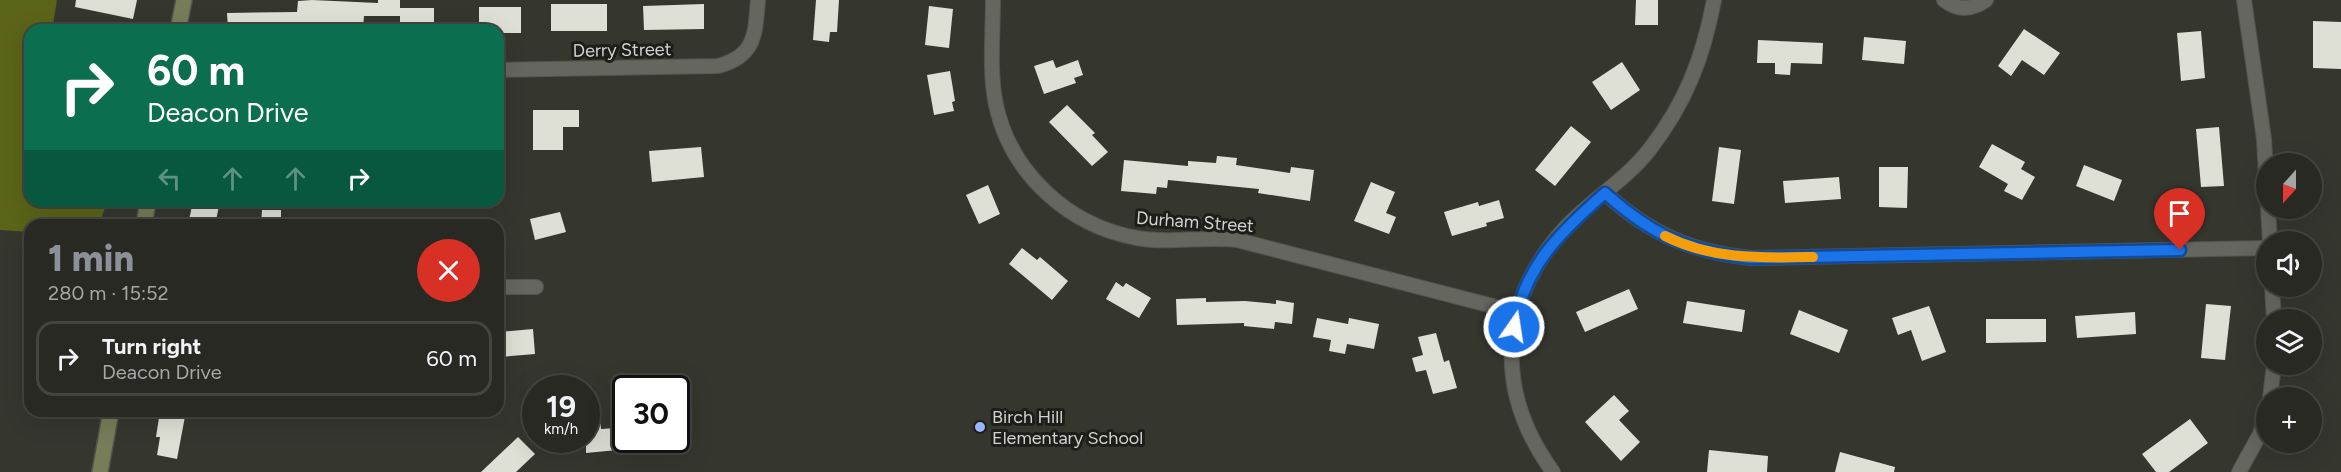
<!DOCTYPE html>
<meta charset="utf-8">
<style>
:root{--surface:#282923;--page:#343530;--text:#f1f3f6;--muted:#a5a6a6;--line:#444541;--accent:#8c9099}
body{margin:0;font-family:Figtree,sans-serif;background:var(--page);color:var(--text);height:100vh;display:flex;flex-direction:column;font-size:22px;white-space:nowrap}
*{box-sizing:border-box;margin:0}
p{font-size:20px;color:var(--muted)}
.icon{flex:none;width:33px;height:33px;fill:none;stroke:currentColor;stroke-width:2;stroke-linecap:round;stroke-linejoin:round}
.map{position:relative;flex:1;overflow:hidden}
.side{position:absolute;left:24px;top:219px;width:480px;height:198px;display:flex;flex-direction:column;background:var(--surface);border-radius:18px;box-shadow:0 6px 24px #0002,0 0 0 2px var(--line)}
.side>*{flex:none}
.hud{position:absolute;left:24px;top:24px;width:480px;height:183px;border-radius:18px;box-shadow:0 6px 24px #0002,0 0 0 2px var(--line);background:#0b6e4f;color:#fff;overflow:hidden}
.needle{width:39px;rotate:201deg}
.fabs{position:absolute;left:2256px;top:153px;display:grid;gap:12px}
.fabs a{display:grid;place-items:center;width:66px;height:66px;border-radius:50%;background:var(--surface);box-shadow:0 6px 24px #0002,0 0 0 2px var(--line);font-size:30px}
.speed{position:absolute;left:522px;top:375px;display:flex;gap:12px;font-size:30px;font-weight:700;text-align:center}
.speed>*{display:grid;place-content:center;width:78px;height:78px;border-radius:50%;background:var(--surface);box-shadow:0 6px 24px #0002,0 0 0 2px var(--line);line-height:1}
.speed small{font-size:15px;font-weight:400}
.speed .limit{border:3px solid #111;border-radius:9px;background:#fff;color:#111}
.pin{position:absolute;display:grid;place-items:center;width:51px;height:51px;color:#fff;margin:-62px -26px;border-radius:50% 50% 50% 0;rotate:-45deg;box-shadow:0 0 6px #0007}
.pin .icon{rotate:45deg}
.me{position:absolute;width:66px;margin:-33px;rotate:13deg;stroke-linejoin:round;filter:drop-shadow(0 0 4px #0008)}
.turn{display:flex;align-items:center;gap:21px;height:126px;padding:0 24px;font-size:27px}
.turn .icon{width:78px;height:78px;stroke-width:2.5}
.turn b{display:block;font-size:42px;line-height:51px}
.lanes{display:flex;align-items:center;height:57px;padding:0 24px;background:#0003;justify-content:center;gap:30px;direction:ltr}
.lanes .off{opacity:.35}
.round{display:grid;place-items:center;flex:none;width:63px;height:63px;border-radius:32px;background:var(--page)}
.summary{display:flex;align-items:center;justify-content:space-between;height:102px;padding:0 24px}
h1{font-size:36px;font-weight:800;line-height:45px;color:var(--accent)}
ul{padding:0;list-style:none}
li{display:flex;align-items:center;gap:18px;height:75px;margin:0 12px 9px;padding:0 12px;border:3px solid var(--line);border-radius:18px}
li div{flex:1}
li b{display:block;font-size:22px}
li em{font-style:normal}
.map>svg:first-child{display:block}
.forest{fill:#5b6418}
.building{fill:#dee0d6}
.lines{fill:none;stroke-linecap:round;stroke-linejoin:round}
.street-casing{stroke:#53544e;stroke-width:16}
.secondary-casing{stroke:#53544e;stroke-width:18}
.street{stroke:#65675f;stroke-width:14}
.secondary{stroke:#777d58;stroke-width:15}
.route-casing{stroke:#114b97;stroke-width:15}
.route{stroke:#1a73e8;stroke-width:10}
.slow{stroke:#f59e0b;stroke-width:10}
.poi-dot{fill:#97b6fd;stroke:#1d1e1a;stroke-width:2}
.labels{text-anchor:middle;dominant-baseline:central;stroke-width:6;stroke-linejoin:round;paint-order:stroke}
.street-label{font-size:18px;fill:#d1d2cd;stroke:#1d1e1a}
.poi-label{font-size:18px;fill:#d1d2cd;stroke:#1d1e1a;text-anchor:start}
</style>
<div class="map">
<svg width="2341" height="472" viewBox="0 0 2341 472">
<rect width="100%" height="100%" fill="#35372f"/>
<polygon class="forest" points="0,0 57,0 52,30 30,30 30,201 104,201 106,205 99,225 30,225 30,232 0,230"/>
<g class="building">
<polygon points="76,0 137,0 133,19 75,7"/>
<polygon points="312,0 378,3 378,0 400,0 400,8 434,8 434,30 400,30 400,16 364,16 363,30 228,30 227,13 297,12 298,1"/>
<polygon points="816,0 839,0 837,32 830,32 829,42 813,40"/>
<polygon points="1636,0 1658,0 1658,25 1635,25"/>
<rect x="551" y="4" width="56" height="27"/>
<polygon points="704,4 704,29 644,30 643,6"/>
<polygon points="929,6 953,9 949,48 925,45"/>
<polygon points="479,7 521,7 521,33 498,33 498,30 479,30"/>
<polygon points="2313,21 2341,22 2341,69 2313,68"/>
<polygon points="2024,29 2060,53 2044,75 2022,60 2011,76 1998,66"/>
<polygon points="2201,31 2205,78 2181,81 2177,33"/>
<polygon points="1864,37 1906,41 1904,64 1862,60"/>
<polygon points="1758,40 1823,43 1822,64 1791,63 1790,75 1775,74 1775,63 1757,63"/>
<polygon points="1053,60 1056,68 1078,60 1083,75 1074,78 1076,83 1044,94 1034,66"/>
<polygon points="1622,62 1640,90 1611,110 1592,82"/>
<polygon points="950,71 955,101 952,102 954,111 934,115 927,75"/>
<polygon points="1067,105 1095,133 1092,135 1108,152 1092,166 1049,122"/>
<polygon points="533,110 579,110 579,127 563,127 563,150 533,150"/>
<polygon points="1571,126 1591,142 1555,186 1535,170"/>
<polygon points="2219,127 2224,186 2201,187 2196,129"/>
<polygon points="1992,144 2025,162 2021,169 2035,177 2022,200 2004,191 2008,184 1979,167"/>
<polygon points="701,147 704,177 652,182 649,151"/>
<polygon points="1719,147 1741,150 1734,204 1712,201"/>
<polygon points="1217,156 1237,158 1236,165 1290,173 1291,167 1314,170 1310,201 1258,193 1259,189 1168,180 1167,188 1157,187 1156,194 1121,191 1124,160 1188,166 1188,161 1216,163"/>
<polygon points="2084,165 2122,180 2114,201 2076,186"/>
<polygon points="1879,167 1908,167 1907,208 1879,207"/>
<polygon points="1839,177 1841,199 1785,203 1783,181"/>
<polygon points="1371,182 1395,192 1386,213 1396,217 1389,234 1354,221"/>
<polygon points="988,185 1000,214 979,224 966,195"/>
<polygon points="1499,200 1504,218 1486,223 1487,226 1452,236 1444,212 1478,202 1479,206"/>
<polygon points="193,201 220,201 215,225 188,225"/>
<polygon points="262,210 281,210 281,225 261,225"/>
<polygon points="560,212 566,232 535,240 530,219"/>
<polygon points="1022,248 1037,260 1040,257 1068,281 1052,300 1009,264"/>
<polygon points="1116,282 1123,287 1126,283 1151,298 1139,318 1106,299"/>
<polygon points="1629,289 1638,309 1585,332 1576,312"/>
<polygon points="1206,298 1206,302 1245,301 1276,304 1276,300 1294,303 1292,324 1275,322 1274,329 1244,326 1244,323 1177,325 1176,299"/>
<polygon points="1687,301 1745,310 1742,332 1683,323"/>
<polygon points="2206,304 2231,306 2225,360 2201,358"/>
<polygon points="1929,306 1946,352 1922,361 1911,330 1898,335 1892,318"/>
<polygon points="1799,310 1848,330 1839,353 1790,334"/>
<polygon points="2135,312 2136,334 2077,338 2075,316"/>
<polygon points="1317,318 1348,324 1349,318 1379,324 1374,349 1347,344 1345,354 1329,351 1331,340 1313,337"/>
<polygon points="1986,319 2046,319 2046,342 1986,343"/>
<polygon points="533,329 535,354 500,357 498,332"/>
<polygon points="1436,333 1444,362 1449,360 1457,388 1433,394 1426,370 1416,372 1412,358 1423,355 1418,337"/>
<polygon points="1614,395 1629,411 1619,420 1640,442 1621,461 1585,422"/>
<polygon points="160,411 186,411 177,459 157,455 160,437 156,437"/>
<polygon points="600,419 601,429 616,428 617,450 586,453 586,420"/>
<polygon points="2190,419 2208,443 2169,472 2156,472 2142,454"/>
<polygon points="518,437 535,454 516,472 481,472"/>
<polygon points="1709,450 1768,456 1767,472 1707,472"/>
<polygon points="1840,452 1895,467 1894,472 1835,472"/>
</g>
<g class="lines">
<defs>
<g id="street">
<path d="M993 0C993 35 989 71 996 105 1011 174 1069 226 1137 238 1170 244 1204 236 1237 240L1516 312"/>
<path d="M1944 0C1957 11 1972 10 1986 0"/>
<polyline points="2244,0 2264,139 2266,174"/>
<path d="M498 70 718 66C756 56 755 34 758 0"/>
<path d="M1605 193C1650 234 1691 252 1751 258L2266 248"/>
<polyline points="2268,208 2270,242"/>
<polyline points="2272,286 2274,320"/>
<polyline points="498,287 536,287"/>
<polyline points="2270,398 2274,364"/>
<path d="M1553 472C1494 391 1498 301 1566 227 1592 199 1626 180 1650 149 1686 102 1703 58 1714 0"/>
<polyline points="2239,472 2260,434 2266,414"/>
</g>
<g id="secondary">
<polyline points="178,30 184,0"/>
<polyline points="144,225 148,201"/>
<polyline points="100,472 111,411"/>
</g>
</defs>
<use href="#street" class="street-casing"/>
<use href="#secondary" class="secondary-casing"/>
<use href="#street" class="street"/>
<use href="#secondary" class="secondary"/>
</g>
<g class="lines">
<defs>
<path id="route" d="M1514 327C1524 267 1560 232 1605 193 1652 235 1689 252 1751 258L2180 250"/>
</defs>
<use href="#route" class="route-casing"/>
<use href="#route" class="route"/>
<path class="slow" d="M1665 236C1712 260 1762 258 1813 257"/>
</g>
<circle class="poi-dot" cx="980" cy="427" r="6"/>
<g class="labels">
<g class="street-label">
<text transform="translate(622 50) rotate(-1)">Derry Street</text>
<text transform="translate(1195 222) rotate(4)">Durham Street</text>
</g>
<g class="poi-label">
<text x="992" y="417">Birch Hill<tspan x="992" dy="21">Elementary School</tspan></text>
</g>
</g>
</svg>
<div class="fabs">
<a><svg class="needle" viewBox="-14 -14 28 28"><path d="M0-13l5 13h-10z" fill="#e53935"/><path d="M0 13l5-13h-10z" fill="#a5a6a6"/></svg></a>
<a><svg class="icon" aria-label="sound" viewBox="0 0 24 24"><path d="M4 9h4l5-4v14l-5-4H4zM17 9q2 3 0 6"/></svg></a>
<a><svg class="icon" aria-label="layers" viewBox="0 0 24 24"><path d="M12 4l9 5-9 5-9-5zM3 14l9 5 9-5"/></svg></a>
<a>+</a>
</div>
<div class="speed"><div>19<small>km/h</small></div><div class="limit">30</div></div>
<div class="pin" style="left:2180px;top:250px;background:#d93025"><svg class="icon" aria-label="arrive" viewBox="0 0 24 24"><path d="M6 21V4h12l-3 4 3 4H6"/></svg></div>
<svg class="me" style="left:1514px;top:327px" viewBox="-20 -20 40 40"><circle r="17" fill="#1a73e8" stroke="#fff" stroke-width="3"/><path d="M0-11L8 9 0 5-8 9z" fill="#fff"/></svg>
<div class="hud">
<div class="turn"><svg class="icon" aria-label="right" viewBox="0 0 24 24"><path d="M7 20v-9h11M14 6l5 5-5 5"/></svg><div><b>60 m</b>Deacon Drive</div></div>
<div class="lanes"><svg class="icon off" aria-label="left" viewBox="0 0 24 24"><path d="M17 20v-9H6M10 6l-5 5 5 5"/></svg><svg class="icon off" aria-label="ahead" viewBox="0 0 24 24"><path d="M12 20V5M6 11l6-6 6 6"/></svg><svg class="icon off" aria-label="ahead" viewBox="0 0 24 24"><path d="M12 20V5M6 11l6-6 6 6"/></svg><svg class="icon" aria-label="right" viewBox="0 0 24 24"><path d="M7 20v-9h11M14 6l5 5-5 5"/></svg></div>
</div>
<section class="side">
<div class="summary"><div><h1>1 min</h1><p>280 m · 15:52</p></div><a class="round" style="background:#d93025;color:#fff"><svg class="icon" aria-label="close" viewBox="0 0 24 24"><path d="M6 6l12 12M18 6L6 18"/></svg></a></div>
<ul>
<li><svg class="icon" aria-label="right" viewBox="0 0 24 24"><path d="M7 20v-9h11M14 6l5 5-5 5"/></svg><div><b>Turn right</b><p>Deacon Drive</p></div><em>60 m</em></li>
</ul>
</section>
</div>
